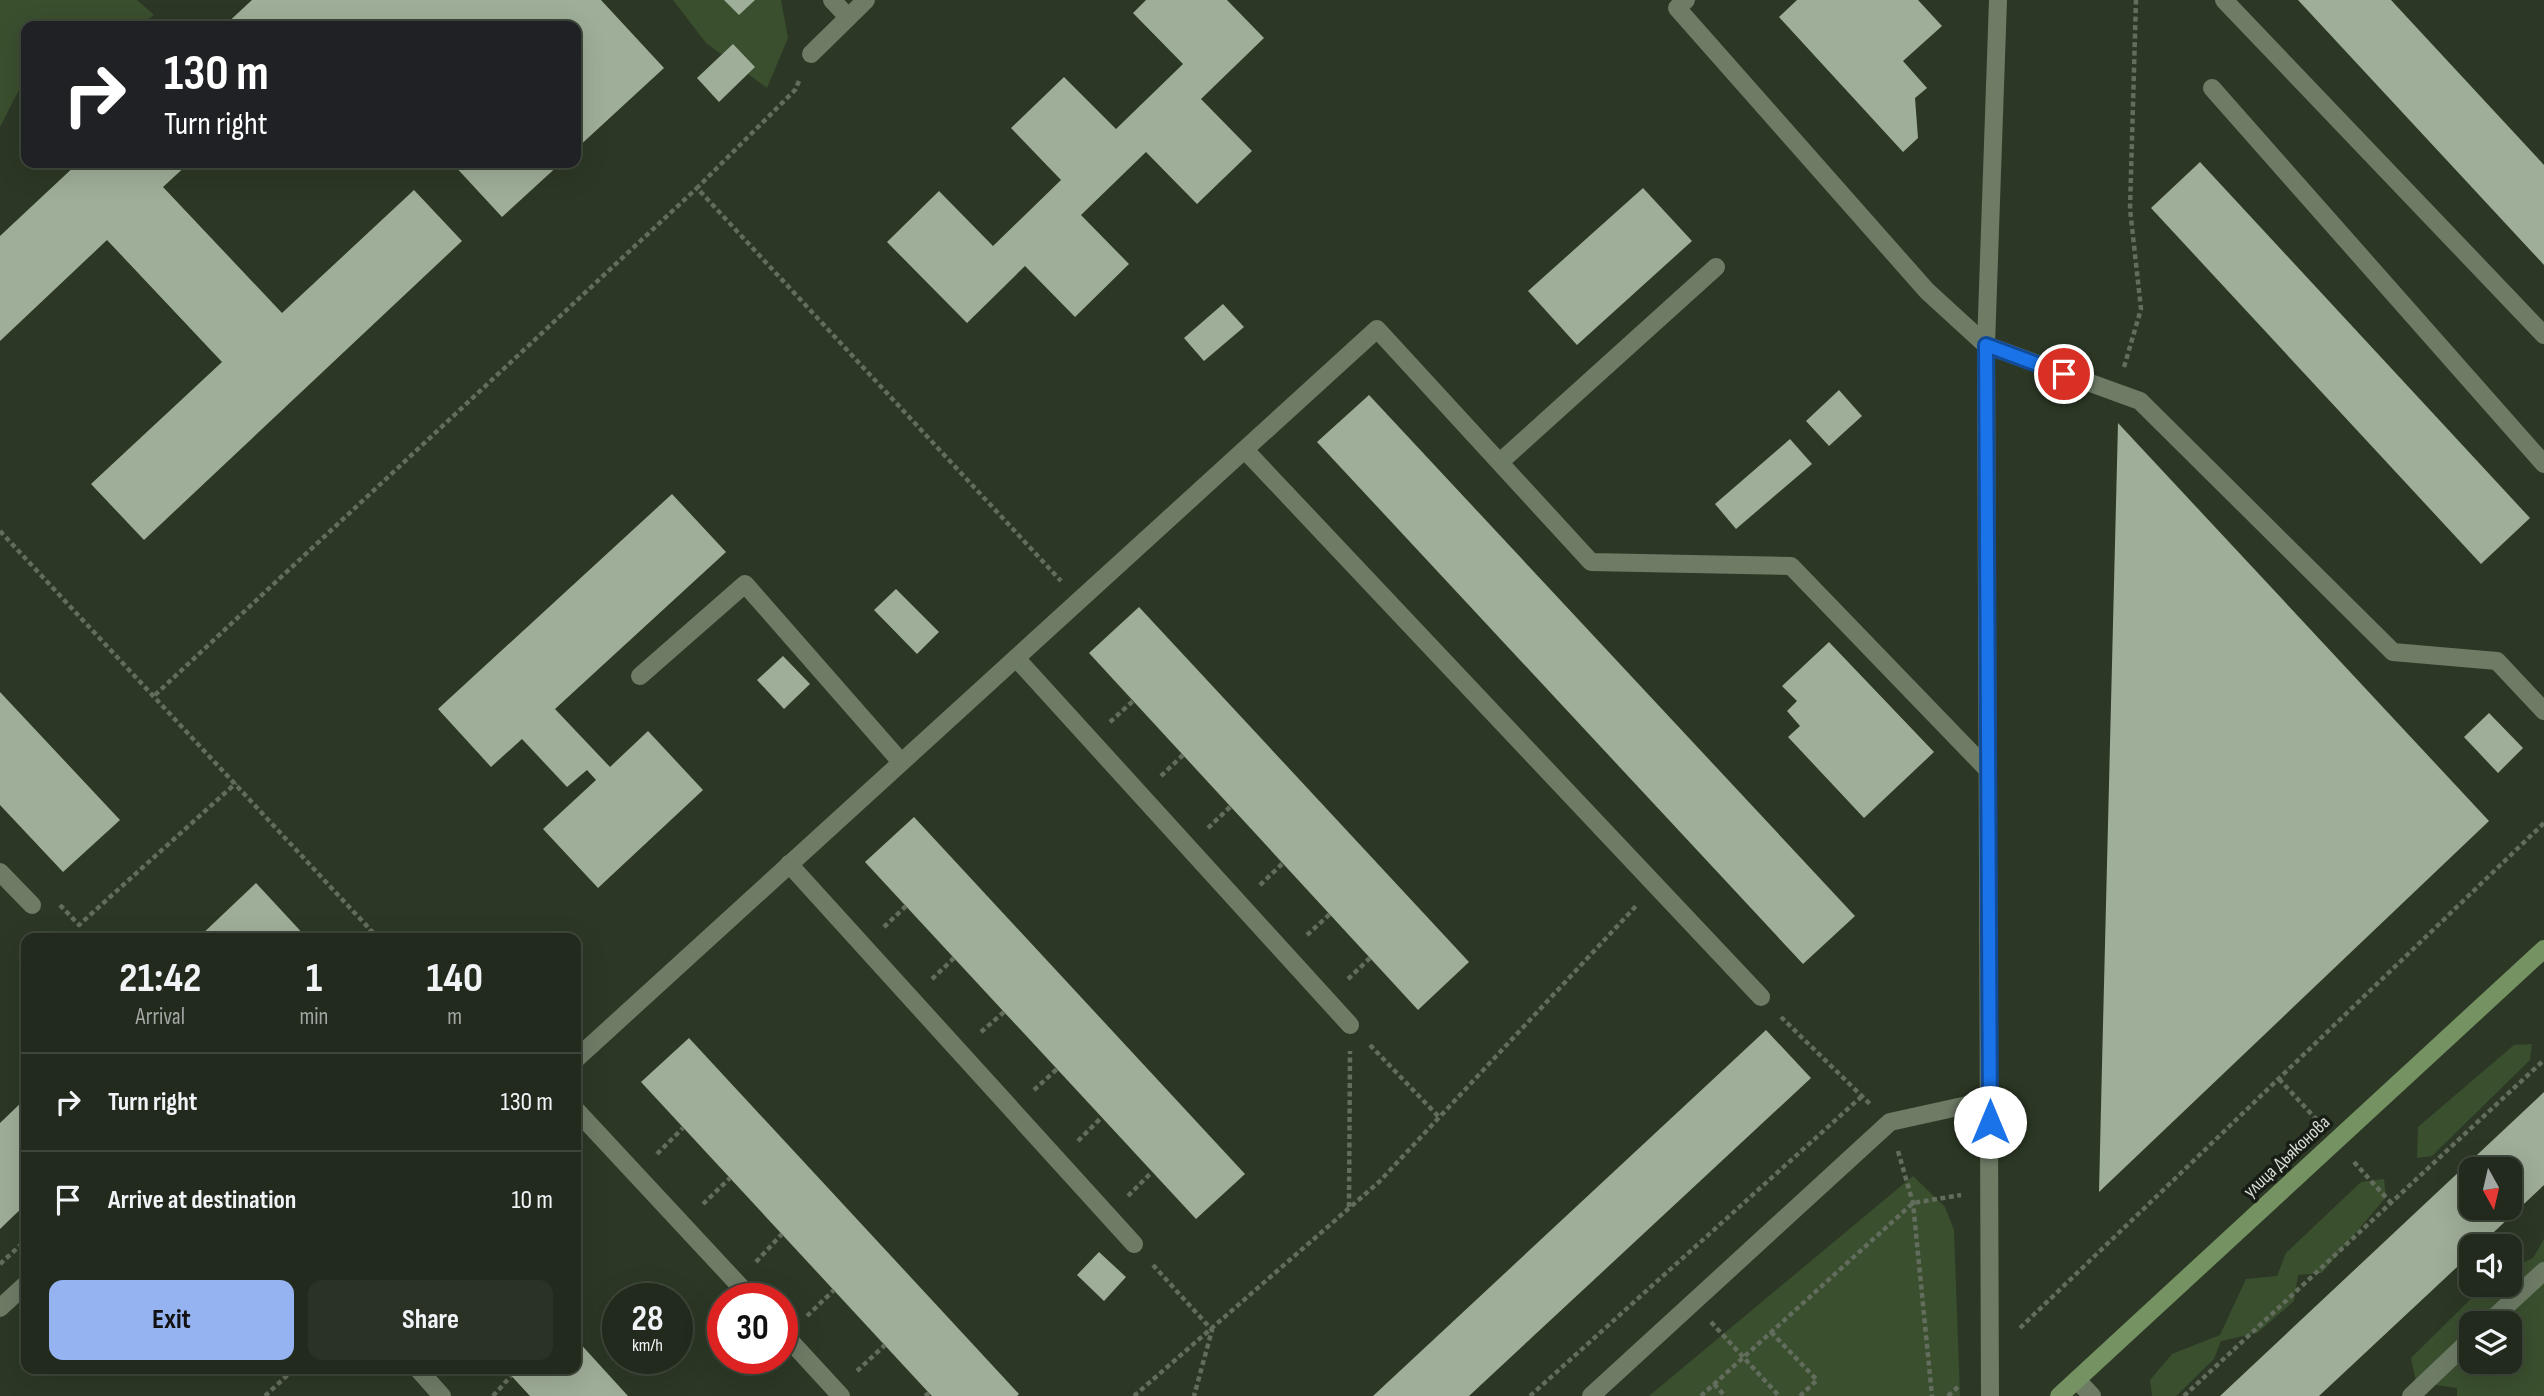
<!DOCTYPE html>
<meta charset="utf-8">
<style>
:root{--surface:#212a1c;--page:#293225;--text:#f1f3f6;--muted:#a2a7a3;--line:#3e463b;--accent:#95b2f1}
body{margin:0;font-family:"Sofia Sans Condensed",sans-serif;background:var(--page);color:var(--text);height:100vh;display:flex;flex-direction:column;font-size:26px;white-space:nowrap}
*{box-sizing:border-box;margin:0}
p{font-size:23px;color:var(--muted)}
.icon{flex:none;width:38px;height:38px;fill:none;stroke:currentColor;stroke-width:2;stroke-linecap:round;stroke-linejoin:round}
.map{position:relative;flex:1;overflow:hidden}
.drawer{position:absolute;left:21px;top:933px;width:560px;height:441px;display:flex;flex-direction:column;background:var(--surface);border-radius:14px;box-shadow:0 7px 28px #0002,0 0 0 2px var(--line)}
.drawer>*{flex:none}
.hud{position:absolute;left:21px;top:21px;width:560px;height:147px;border-radius:14px;box-shadow:0 7px 28px #0002,0 0 0 2px var(--line);background:#202124;color:#fff;overflow:hidden}
.needle{width:46px;rotate:172deg}
.controls{position:absolute;left:2459px;top:1157px;display:grid;gap:14px}
.controls a{display:grid;place-items:center;width:63px;height:63px;border-radius:14px;background:var(--surface);box-shadow:0 7px 28px #0002,0 0 0 2px var(--line);font-size:35px}
.speed{position:absolute;left:602px;top:1283px;display:flex;gap:14px;font-size:35px;font-weight:700;text-align:center}
.speed>*{display:grid;place-content:center;width:91px;height:91px;border-radius:50%;background:var(--surface);box-shadow:0 7px 28px #0002,0 0 0 2px var(--line);line-height:1}
.speed small{font-size:18px;font-weight:400}
.speed .limit{border:10px solid #d22;background:#fff;color:#111}
.pin{position:absolute;display:grid;place-items:center;width:60px;height:60px;color:#fff;margin:-30px;border:4px solid #fff;border-radius:50%;box-shadow:0 2px 7px #0007}
.me{position:absolute;width:77px;margin:-38px;rotate:0deg;stroke-linejoin:round;filter:drop-shadow(0 0 5px #0008)}
.turn{display:flex;align-items:center;gap:24px;height:147px;padding:0 28px;font-size:32px}
.turn .icon{width:91px;height:91px;stroke-width:2.5}
.turn b{display:block;font-size:49px;line-height:60px}
.eta{display:flex;justify-content:space-evenly;align-items:center;height:119px;text-align:center}
.eta b{font-size:42px;font-weight:700;line-height:49px}
.action{display:flex;gap:14px;margin-top:auto;padding:14px 28px}
.action a{flex:1;height:80px;border-radius:14px;background:var(--accent);color:#111;font-size:28px;font-weight:700;line-height:80px;text-align:center}
.action a+a{background:var(--page);color:var(--text)}
ul{padding:0;list-style:none}
li{display:flex;align-items:center;gap:21px;height:98px;padding:0 28px;border-top:2px solid var(--line)}
li div{flex:1}
li b{display:block;font-size:26px}
li em{font-style:normal}
.map>svg:first-child{display:block}
.green{fill:#3a4f2e;fill-rule:evenodd}
.building{fill:#9fae98;fill-rule:evenodd}
.lines{fill:none;stroke-linecap:round;stroke-linejoin:round}
.path{stroke:#636d5d;stroke-width:4.5;stroke-dasharray:5 3.5;stroke-linecap:butt}
.lane{stroke:#6e7c66;stroke-width:18}
.street{stroke:#6e7c66;stroke-width:18}
.secondary{stroke:#759262;stroke-width:18}
.route-casing{stroke:#114b97;stroke-width:18}
.route{stroke:#1a73e8;stroke-width:12}
.labels{text-anchor:middle;dominant-baseline:central;stroke-width:7;stroke-linejoin:round;paint-order:stroke}
.street-label{font-size:19px;fill:#d6ded2;stroke:#181d15}
</style>
<div class="map">
<svg width="2544" height="1396" viewBox="0 0 2544 1396">
<rect width="100%" height="100%" fill="#2c3825"/>
<g class="green">
<polygon points="0,0 137,0 154,15 137,26 26,26 26,86 20,88 0,127"/>
<polygon points="673,0 781,0 788,38 767,88 706,43"/>
<polygon points="2532,1044 2530,1060 2432,1156 2417,1158 2418,1127 2514,1045"/>
<polygon points="1913,1176 1945,1207 1954,1230 1960,1396 1649,1396"/>
<polygon points="2384,1179 2386,1197 2322,1273 2298,1275 2294,1301 2257,1333 2221,1341 2214,1359 2176,1396 2152,1396 2150,1380 2172,1354 2220,1335 2246,1279 2277,1276 2286,1253 2361,1182"/>
<path d="M2544 1239V1396H2457V1388L2416 1382 2411 1358 2485 1285 2510 1284V1269L2533 1258ZM2471 1323H2510V1362H2471Z"/>
</g>
<g class="building">
<polygon points="252,0 601,0 664,68 576,149 576,26 224,26"/>
<polygon points="724,0 755,0 739,15"/>
<polygon points="1146,0 1227,0 1264,38 1201,99 1252,151 1197,204 1146,152 1081,215 1129,264 1075,317 1025,266 967,323 887,242 939,191 993,246 1061,180 1011,128 1064,77 1116,129 1183,64 1133,13"/>
<polygon points="1797,0 1918,0 1942,26 1903,61 1927,88 1915,98 1918,138 1903,152 1779,17"/>
<polygon points="2298,0 2391,0 2544,165 2544,265"/>
<polygon points="733,44 755,67 719,102 697,78"/>
<polygon points="2200,162 2530,518 2481,564 2151,208"/>
<polygon points="78,163 189,163 163,187 282,313 414,190 462,241 144,540 91,484 222,362 107,240 0,341 0,236"/>
<polygon points="452,163 561,163 502,217"/>
<polygon points="1643,188 1692,241 1577,345 1528,291"/>
<polygon points="1223,304 1244,327 1204,361 1184,338"/>
<polygon points="1839,390 1862,416 1829,446 1806,421"/>
<polygon points="1369,395 1855,916 1803,964 1317,442"/>
<polygon points="2118,423 2489,821 2099,1192 2102,1065"/>
<polygon points="1790,439 1812,464 1736,529 1715,504"/>
<polygon points="672,494 726,552 555,709 610,767 648,731 703,790 598,888 543,829 596,780 587,770 567,787 522,739 491,767 438,709"/>
<polygon points="896,589 939,632 917,654 874,610"/>
<polygon points="1139,607 1469,962 1418,1010 1089,653"/>
<polygon points="1829,642 1934,752 1864,818 1788,737 1800,726 1787,711 1797,701 1782,686"/>
<polygon points="783,656 810,684 784,709 757,680"/>
<polygon points="0,692 120,820 63,872 0,805"/>
<polygon points="2489,713 2523,748 2498,773 2464,737"/>
<polygon points="914,817 1245,1174 1196,1219 865,862"/>
<polygon points="256,883 307,938 198,938"/>
<polygon points="1766,1030 1811,1078 1469,1396 1373,1396"/>
<polygon points="689,1038 1019,1394 1017,1396 932,1396 929,1393 641,1082"/>
<path d="M2544 1092V1185L2479 1246H2471V1254L2319 1396H2220ZM2471 1169H2510V1208H2471Z"/>
<polygon points="26,1098 26,1204 0,1229 0,1123"/>
<polygon points="1099,1252 1126,1277 1104,1301 1077,1275"/>
<polygon points="576,1339 628,1396 530,1396 504,1368 576,1368"/>
</g>
<g class="lines">
<g class="path">
<polyline points="799,81 795,90 697,188 1061,581"/>
<polyline points="2124,367 2141,309 2130,209 2136,0"/>
<polyline points="0,531 378,938"/>
<polyline points="155,695 697,188"/>
<polyline points="1110,722 1133,701"/>
<polyline points="1161,776 1183,755"/>
<polyline points="1208,828 1230,807"/>
<polyline points="1260,885 1282,864"/>
<polyline points="60,905 79,925 236,783"/>
<polyline points="884,927 906,906"/>
<polyline points="1307,935 1330,914"/>
<polyline points="363,938 372,930"/>
<polyline points="932,979 954,958"/>
<polyline points="1348,979 1370,958"/>
<polyline points="1781,1017 1870,1104"/>
<polyline points="981,1032 1004,1012"/>
<polyline points="1370,1045 1439,1117"/>
<polyline points="2279,1079 2316,1119"/>
<polyline points="1034,1090 1057,1069"/>
<polyline points="1078,1141 1102,1117"/>
<polyline points="1898,1151 1913,1203 1932,1396"/>
<polyline points="657,1154 683,1128"/>
<polyline points="2354,1162 2391,1203"/>
<polyline points="1128,1196 1152,1172"/>
<polyline points="703,1204 730,1178"/>
<polyline points="1349,1207 1350,1051"/>
<polyline points="756,1262 782,1234"/>
<polyline points="0,1264 26,1240"/>
<polyline points="1153,1265 1212,1330 1194,1396"/>
<polyline points="807,1316 834,1290"/>
<polyline points="1711,1322 1779,1396"/>
<polyline points="2020,1328 2544,823"/>
<polyline points="1771,1332 1817,1380 1800,1396"/>
<polyline points="857,1371 885,1345"/>
<polyline points="1714,1384 1725,1396"/>
<polyline points="265,1396 295,1368"/>
<polyline points="493,1396 511,1376"/>
<polyline points="925,1396 929,1393"/>
<polyline points="1134,1396 1379,1182 1636,906"/>
<polyline points="1530,1396 1861,1097"/>
<polyline points="1701,1396 1913,1203 1961,1195"/>
<polyline points="1948,1396 1960,1385"/>
<polyline points="2184,1396 2544,1060"/>
</g>
<g class="lane">
<polyline points="832,0 848,17"/>
<polyline points="1686,0 1677,8 1927,291 1986,345 2140,401 2393,652 2497,661 2544,711"/>
<polyline points="2224,0 2544,335"/>
<polyline points="811,54 866,0"/>
<polyline points="2212,88 2544,464"/>
<polyline points="1245,450 1761,997"/>
<polyline points="1500,462 1716,267"/>
<polyline points="1016,658 1350,1025"/>
<polyline points="640,676 745,584 901,762"/>
<polyline points="789,864 1134,1244"/>
<polyline points="0,872 32,905"/>
<polyline points="576,1059 1377,329 1591,562 1791,566 1987,769"/>
<polyline points="576,1110 751,1298"/>
<polyline points="0,1308 26,1284"/>
<polyline points="2488,1323 2544,1271"/>
<polyline points="782,1332 841,1396"/>
<polyline points="417,1368 442,1396"/>
<polyline points="2077,1380 2092,1396"/>
<polyline points="1591,1396 1890,1122 1990,1100"/>
<polyline points="2411,1396 2471,1339"/>
</g>
<polyline class="street" points="1990,1396 1986,345 1998,0"/>
<polyline class="secondary" points="2059,1396 2544,949"/>
</g>
<g class="lines">
<defs>
<polyline id="route" points="1990,1122 1986,345 2064,374"/>
</defs>
<use href="#route" class="route-casing"/>
<use href="#route" class="route"/>
</g>
<g class="labels">
<g class="street-label">
<text transform="translate(2287 1157) rotate(-43)">улица Дьяконова</text>
</g>
</g>
</svg>
<div class="controls">
<a><svg class="needle" viewBox="-14 -14 28 28"><path d="M0-13l5 13h-10z" fill="#e53935"/><path d="M0 13l5-13h-10z" fill="#a2a7a3"/></svg></a>
<a><svg class="icon" aria-label="sound" viewBox="0 0 24 24"><path d="M4 9h4l5-4v14l-5-4H4zM17 9q2 3 0 6"/></svg></a>
<a><svg class="icon" aria-label="layers" viewBox="0 0 24 24"><path d="M12 4l9 5-9 5-9-5zM3 14l9 5 9-5"/></svg></a>
</div>
<div class="speed"><div>28<small>km/h</small></div><div class="limit">30</div></div>
<div class="pin" style="left:2064px;top:374px;background:#d93025"><svg class="icon" aria-label="arrive" viewBox="0 0 24 24"><path d="M6 21V4h12l-3 4 3 4H6"/></svg></div>
<svg class="me" style="left:1990px;top:1122px" viewBox="-20 -20 40 40"><circle r="19" fill="#fff"/><path d="M0-13L10 11 0 6-10 11z" fill="#1a73e8"/></svg>
<div class="hud">
<div class="turn"><svg class="icon" aria-label="right" viewBox="0 0 24 24"><path d="M7 20v-9h11M14 6l5 5-5 5"/></svg><div><b>130 m</b>Turn right</div></div>
</div>
<section class="drawer">
<div class="eta">
<div><b>21:42</b><p>Arrival</p></div>
<div><b>1</b><p>min</p></div>
<div><b>140</b><p>m</p></div>
</div>
<ul>
<li><svg class="icon" aria-label="right" viewBox="0 0 24 24"><path d="M7 20v-9h11M14 6l5 5-5 5"/></svg><div><b>Turn right</b></div><em>130 m</em></li>
<li><svg class="icon" aria-label="arrive" viewBox="0 0 24 24"><path d="M6 21V4h12l-3 4 3 4H6"/></svg><div><b>Arrive at destination</b></div><em>10 m</em></li>
</ul>
<div class="action"><a>Exit</a><a>Share</a></div>
</section>
</div>
